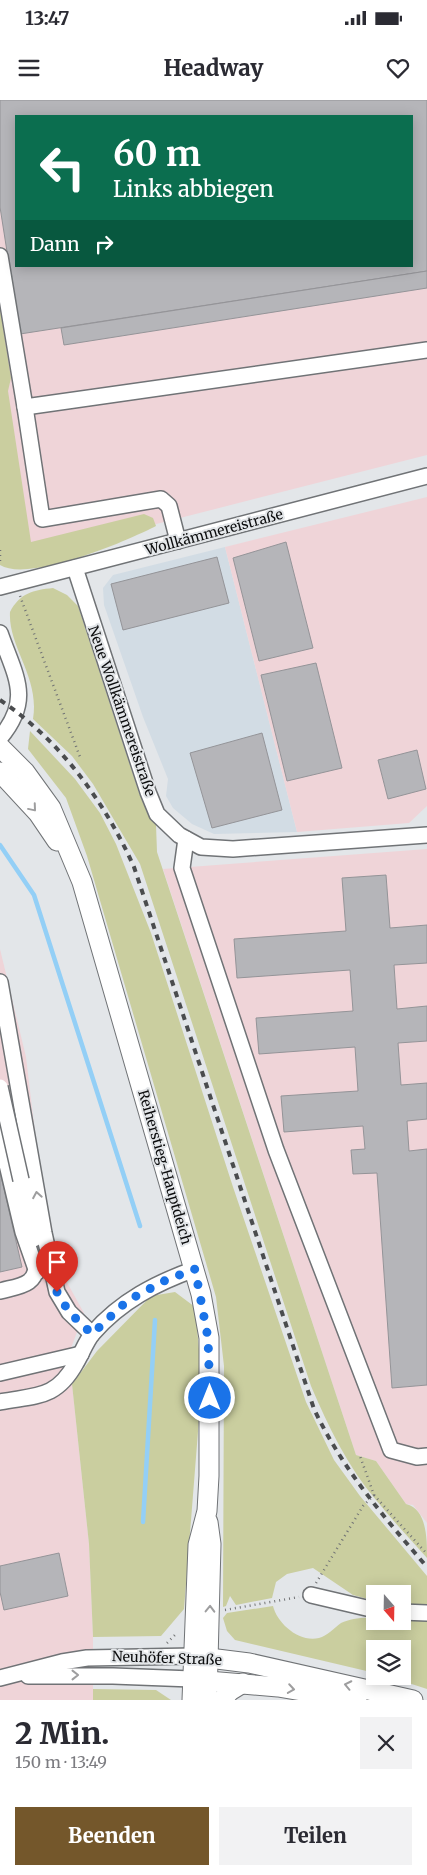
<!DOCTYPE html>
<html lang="de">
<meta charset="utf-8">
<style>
:root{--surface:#fff;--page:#f2f2f3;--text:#2b2b33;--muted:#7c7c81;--accent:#74572b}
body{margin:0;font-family:Merriweather,serif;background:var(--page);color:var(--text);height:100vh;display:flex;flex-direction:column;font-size:19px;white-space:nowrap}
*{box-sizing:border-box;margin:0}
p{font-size:16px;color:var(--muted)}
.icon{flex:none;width:28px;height:28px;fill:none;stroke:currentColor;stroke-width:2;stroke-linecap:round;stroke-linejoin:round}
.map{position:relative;height:1600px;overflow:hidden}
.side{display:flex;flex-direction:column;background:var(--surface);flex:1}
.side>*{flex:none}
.guide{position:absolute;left:15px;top:15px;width:398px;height:152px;border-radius:0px;box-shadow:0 2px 12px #0003;background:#0b6e4f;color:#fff;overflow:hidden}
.needle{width:32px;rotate:160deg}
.buttons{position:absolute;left:366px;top:1485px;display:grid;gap:10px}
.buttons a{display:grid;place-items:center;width:45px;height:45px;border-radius:0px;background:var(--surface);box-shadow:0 2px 12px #0003;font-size:25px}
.pin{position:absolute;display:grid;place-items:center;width:42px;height:42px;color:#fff;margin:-51px -21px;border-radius:50% 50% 50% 0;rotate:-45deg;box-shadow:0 0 5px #0007}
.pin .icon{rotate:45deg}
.me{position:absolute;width:55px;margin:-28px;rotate:0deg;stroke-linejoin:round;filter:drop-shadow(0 0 4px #0008)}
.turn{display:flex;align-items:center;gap:18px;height:105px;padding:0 15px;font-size:22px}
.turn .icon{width:65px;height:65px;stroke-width:2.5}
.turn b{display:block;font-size:35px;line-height:42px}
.then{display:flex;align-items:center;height:48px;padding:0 15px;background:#0003;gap:10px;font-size:19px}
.round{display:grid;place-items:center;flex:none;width:52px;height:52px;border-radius:0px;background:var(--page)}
.overview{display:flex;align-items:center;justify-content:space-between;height:85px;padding:0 15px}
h1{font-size:30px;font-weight:800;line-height:38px}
.button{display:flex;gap:10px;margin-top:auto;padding:10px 15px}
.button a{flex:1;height:58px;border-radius:0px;background:var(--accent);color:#fff;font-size:20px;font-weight:800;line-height:58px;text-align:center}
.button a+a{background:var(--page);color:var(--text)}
.status{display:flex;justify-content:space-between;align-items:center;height:35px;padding:0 25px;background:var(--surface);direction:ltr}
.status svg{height:14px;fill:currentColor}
header{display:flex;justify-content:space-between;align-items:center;height:65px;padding:0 15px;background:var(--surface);font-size:22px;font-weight:800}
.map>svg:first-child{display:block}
.built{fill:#d2dce4}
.industrial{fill:#efd4d8;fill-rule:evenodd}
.green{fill:#cace9f}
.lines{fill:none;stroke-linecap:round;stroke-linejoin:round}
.stream{stroke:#93cff6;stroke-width:4.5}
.building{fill:#b5b5b9;stroke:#949498;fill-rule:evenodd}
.minor-casing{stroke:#707376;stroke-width:18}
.major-casing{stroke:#707376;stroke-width:21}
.path{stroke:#717375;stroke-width:2.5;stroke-dasharray:1 4;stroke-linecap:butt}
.minor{stroke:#fff;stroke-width:15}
.major{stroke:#fff;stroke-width:19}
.rail{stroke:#4a4c4e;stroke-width:4;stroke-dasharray:6 6;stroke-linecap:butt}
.minor-bridge-casing{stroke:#707376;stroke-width:18;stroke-linecap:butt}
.minor-bridge{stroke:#fff;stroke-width:15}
.oneway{stroke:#9e9e9f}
.route{stroke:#1a73e8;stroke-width:9;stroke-dasharray:0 16.2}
.labels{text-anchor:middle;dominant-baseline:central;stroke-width:4;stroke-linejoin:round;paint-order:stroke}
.street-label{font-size:14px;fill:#0c0d0e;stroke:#e3e6e9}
</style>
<div class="status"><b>13:47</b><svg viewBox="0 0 49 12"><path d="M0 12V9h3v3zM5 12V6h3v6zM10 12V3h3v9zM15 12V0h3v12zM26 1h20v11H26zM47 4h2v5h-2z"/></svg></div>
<header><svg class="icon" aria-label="menu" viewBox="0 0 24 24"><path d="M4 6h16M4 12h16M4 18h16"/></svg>Headway<svg class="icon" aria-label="heart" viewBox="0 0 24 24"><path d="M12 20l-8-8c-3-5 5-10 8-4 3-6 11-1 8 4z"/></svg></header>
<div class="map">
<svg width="427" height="1600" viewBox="0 0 427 1600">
<rect width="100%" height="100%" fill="#e3e6e9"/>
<polygon class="built" points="225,447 297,732 214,734 192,724 173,708 166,696 168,679 143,617 104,505 103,488 113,475"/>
<g class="industrial">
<path d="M0 0H427V355L23 458 0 306ZM16 16H411V166H16Z"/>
<polygon points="427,397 427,706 409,723 297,732 225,447"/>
<polygon points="427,749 427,1423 413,1405 406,1404 376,1361 356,1355 163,769"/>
<polygon points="0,849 26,957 47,1134 64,1177 84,1213 63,1270 72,1284 89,1444 93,1537 93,1600 0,1600"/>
</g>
<g class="green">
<path d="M0 209 11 278 8 291 31 442 144 414 153 418 156 426C127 441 29 483 0 465Z"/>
<path d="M53 488 67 495 78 506 139 693 148 715 156 725 157 752 356 1355 376 1361 406 1404C427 1409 427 1439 427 1458 410 1439 392 1420 376 1400 348 1367 328 1326 311 1286L140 764 93 684 72 656 33 619C40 577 8 547 10 512 20 493 33 490 53 488Z"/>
<polygon points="30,631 75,679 100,713 116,744 151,833 233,1087 306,1302 334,1360 360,1396 427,1476 427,1510 403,1508 402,1494 375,1494 375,1501 353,1495 313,1468 287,1474 276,1482 272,1498 236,1505 230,1496 226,1506 223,1507 224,1266 216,1197 87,756 66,698 28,649"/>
<polygon points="175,1192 195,1207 202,1281 184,1509 161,1536 93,1537 89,1444 72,1284 97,1251 151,1196"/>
<path d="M273 1506C277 1523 299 1543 319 1538 327 1536 334 1528 341 1523 351 1518 364 1517 375 1518V1521L427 1518V1589L387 1576H402V1549H375V1573L235 1540 227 1531 223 1518 227 1513Z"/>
<polygon points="93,1589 156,1590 171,1600 93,1600"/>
</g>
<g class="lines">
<g class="stream">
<polyline points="0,745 34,795 140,1126"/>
<polyline points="143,1422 155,1220"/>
</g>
</g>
<g class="building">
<path d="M0 0H427V171L20 234 0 107ZM16 16H411V166H16Z"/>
<polygon points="427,171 427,188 64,245 61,228"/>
<polygon points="286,442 313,548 259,561 233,458"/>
<polygon points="217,457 229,503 123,530 111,484"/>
<polygon points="316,563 342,668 287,681 261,575"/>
<polygon points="262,633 282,710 212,728 190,653"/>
<polygon points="417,650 426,689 388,699 378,660"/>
<polygon points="386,775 390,828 427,825 427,863 394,865 397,909 427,906 427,941 398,943 401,985 427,983 427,1019 407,1021 409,1051 427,1049 427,1285 392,1288 377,1073 353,1074 351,1050 365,1049 363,1026 284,1032 281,996 358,991 355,947 259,954 256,918 353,911 350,870 237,878 234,839 346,831 342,778"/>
<polygon points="0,1072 22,1167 0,1172"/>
<polygon points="59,1453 68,1496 4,1510 0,1492 0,1466"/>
</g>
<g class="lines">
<defs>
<g id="minor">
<polyline points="0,156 25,307 427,250"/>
<polyline points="25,307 42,419 161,399 169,406 178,441"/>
<polyline points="75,468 148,692 157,714 179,735 201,747 233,749 427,735"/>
<polyline points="0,487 427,376"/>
<path d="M0 533C15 576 33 599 0 638"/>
<polyline points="186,739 182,768 276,1050 391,1350 417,1357 427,1356"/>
<polyline points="0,882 44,1133 57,1192 69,1212 92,1234"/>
<polyline points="0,1035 23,1132 37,1172"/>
<polyline points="21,1080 34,1139"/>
<path d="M0 1191C18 1186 38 1186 36 1162"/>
<polyline points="0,1273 81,1254"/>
<path d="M0 1302C37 1295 56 1299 76 1263 82 1253 86 1241 93 1233 121 1201 156 1183 195 1169"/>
<polyline points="311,1495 375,1510"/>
<polyline points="402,1512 427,1513"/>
<polyline points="28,1576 113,1576 192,1579"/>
<polyline points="0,1578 62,1562 87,1558 193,1556"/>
</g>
<g id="major">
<polyline points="0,647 25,672 51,708 82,782 201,1194 209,1238 209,1376 207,1411 198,1445 192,1600"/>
<polyline points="0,672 38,713 57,741"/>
<polyline points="193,1556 249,1563 413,1600"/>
<polyline points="196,1580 278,1587 357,1600"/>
<polyline points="207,1600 211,1444 208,1422"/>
<polyline points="222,1600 230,1591 243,1583"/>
</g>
</defs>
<use href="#minor" class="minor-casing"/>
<use href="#major" class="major-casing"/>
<g class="path">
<polyline points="0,450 0,465"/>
<polyline points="20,496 80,657"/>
<polyline points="374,1395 427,1454"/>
<polyline points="316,1483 363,1406 374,1395 360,1356"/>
<polyline points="225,1510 299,1497"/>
<polyline points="167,1543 177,1533"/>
</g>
<use href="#minor" class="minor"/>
<use href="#major" class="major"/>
<path class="rail" d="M0 600C60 640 105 702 134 767L314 1309C343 1370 384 1417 427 1467"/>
<defs>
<polyline id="minor-bridge" points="0,987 21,1080"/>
</defs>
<use href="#minor-bridge" class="minor-bridge-casing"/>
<use href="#minor-bridge" class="minor-bridge"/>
</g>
<defs><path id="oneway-chevron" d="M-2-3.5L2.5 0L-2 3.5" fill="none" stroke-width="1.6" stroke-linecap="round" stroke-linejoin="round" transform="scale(1.25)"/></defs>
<g class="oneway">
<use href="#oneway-chevron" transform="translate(33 708) rotate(50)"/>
<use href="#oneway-chevron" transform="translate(37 1095) rotate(-100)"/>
<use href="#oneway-chevron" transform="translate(210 1509) rotate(-89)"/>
<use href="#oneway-chevron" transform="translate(75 1575)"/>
<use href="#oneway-chevron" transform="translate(348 1585) rotate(-168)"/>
<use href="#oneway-chevron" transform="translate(291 1589) rotate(9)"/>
</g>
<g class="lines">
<polyline class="route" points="57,1192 69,1212 92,1234 127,1201 166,1180 195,1169 208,1238 210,1298"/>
</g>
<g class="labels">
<g class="street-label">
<text transform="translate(214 432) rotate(-15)">Wollkämmereistraße</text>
<text transform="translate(122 611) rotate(71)">Neue Wollkämmereistraße</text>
<text transform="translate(165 1067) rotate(74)">Reiherstieg-Hauptdeich</text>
<text transform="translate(167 1558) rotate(2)">Neuhöfer Straße</text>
</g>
</g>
</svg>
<div class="buttons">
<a><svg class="needle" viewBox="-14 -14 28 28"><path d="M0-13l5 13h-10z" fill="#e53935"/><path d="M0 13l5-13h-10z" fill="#7c7c81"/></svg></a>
<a><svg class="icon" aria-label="layers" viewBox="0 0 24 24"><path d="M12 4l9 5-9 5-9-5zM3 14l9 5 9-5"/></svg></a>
</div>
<div class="pin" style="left:57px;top:1192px;background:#d93025"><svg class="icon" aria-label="arrive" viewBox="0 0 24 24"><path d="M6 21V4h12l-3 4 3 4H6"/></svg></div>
<svg class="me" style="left:210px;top:1298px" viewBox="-20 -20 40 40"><circle r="17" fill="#1a73e8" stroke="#fff" stroke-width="3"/><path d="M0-11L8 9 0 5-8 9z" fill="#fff"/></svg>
<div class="guide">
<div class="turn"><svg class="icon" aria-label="left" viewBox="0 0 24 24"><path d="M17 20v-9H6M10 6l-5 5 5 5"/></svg><div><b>60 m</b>Links abbiegen</div></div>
<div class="then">Dann<svg class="icon" aria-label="right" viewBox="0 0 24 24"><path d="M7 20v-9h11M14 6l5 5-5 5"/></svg></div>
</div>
</div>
<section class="side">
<div class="overview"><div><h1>2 Min.</h1><p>150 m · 13:49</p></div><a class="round"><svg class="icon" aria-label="close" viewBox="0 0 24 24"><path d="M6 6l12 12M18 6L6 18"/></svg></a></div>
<div class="button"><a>Beenden</a><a>Teilen</a></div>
</section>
